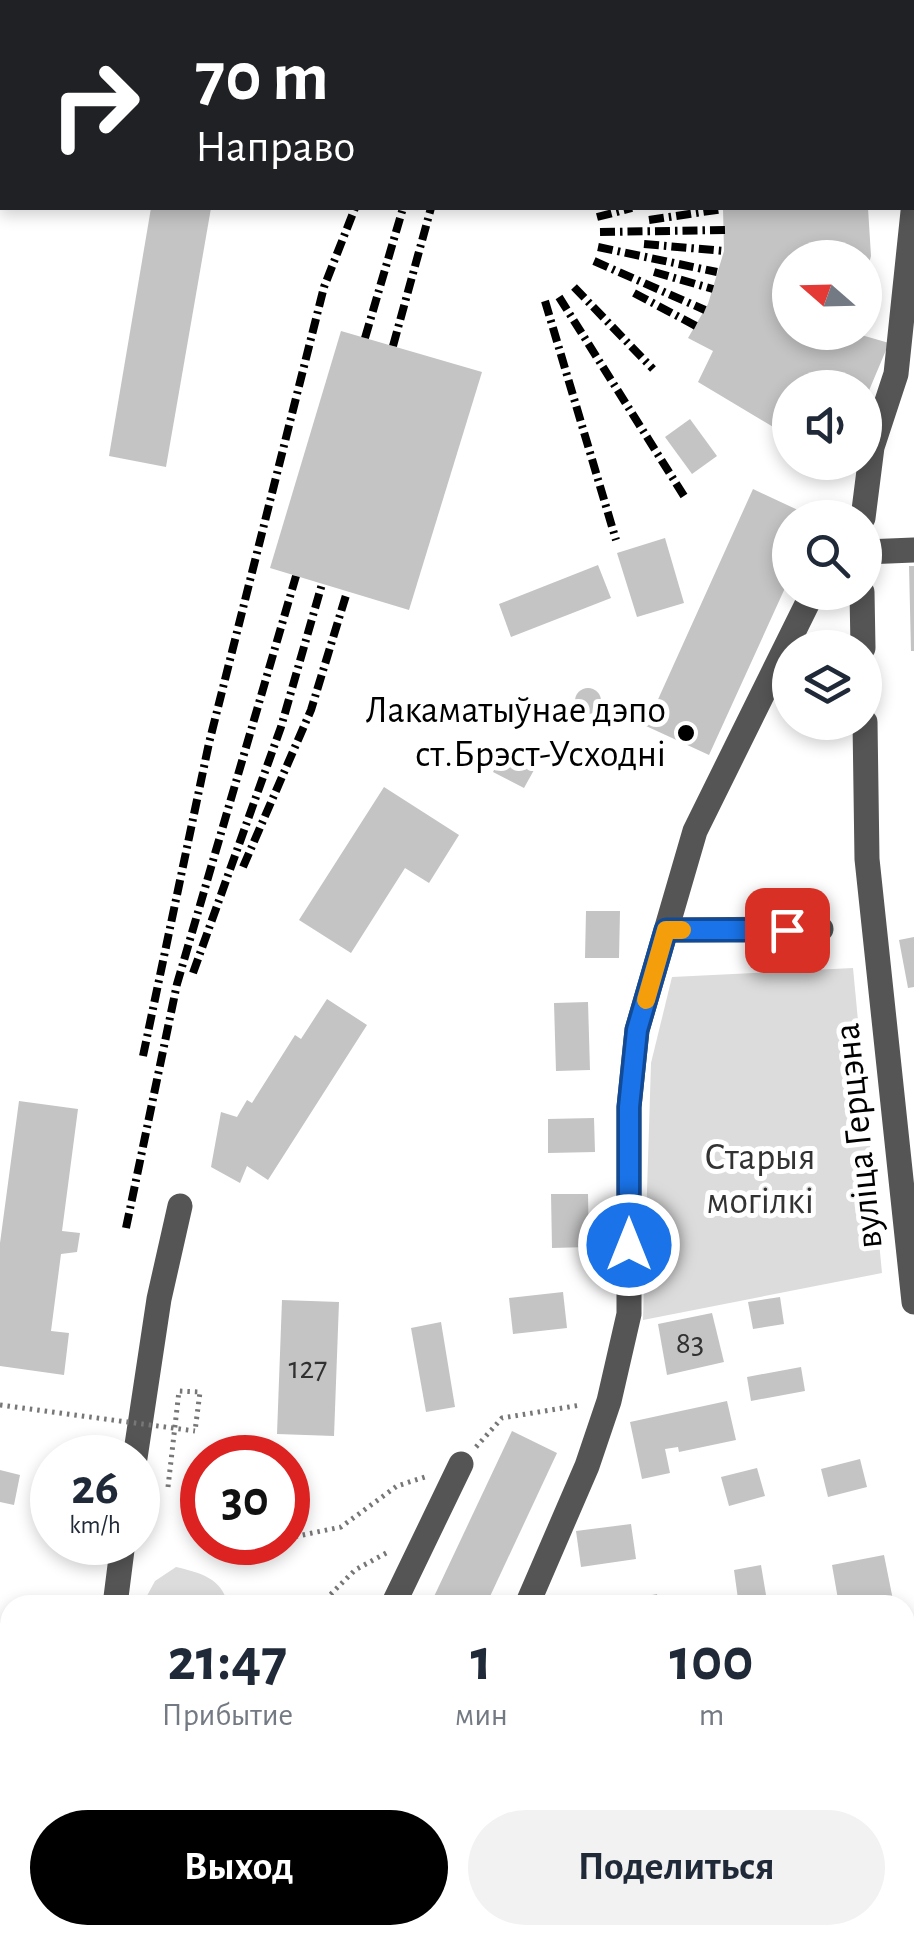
<!DOCTYPE html>
<html lang="ru">
<meta charset="utf-8">
<style>
:root{--surface:#fff;--page:#f2f2f3;--text:#1f2937;--muted:#747a83;--accent:#000}
body{margin:0;font-family:"Alegreya Sans",sans-serif;background:var(--page);color:var(--text);height:100vh;display:flex;flex-direction:column;font-size:38px;white-space:nowrap}
*{box-sizing:border-box;margin:0}
p{font-size:32px;color:var(--muted)}
.icon{flex:none;width:55px;height:55px;fill:none;stroke:currentColor;stroke-width:2;stroke-linecap:round;stroke-linejoin:round}
.map{position:relative;flex:1;overflow:hidden}
.details{position:absolute;left:0px;top:1595px;width:915px;height:350px;display:flex;flex-direction:column;background:var(--surface);border-radius:30px 30px 0 0;box-shadow:0 5px 15px #0003}
.details>*{flex:none}
.top-card{position:absolute;left:0px;top:0px;width:915px;height:210px;box-shadow:0 5px 15px #0003;background:#202124;color:#fff;overflow:hidden}
.needle{width:65px;rotate:290deg}
.buttons{position:absolute;left:772px;top:240px;display:grid;gap:20px}
.buttons a{display:grid;place-items:center;width:110px;height:110px;border-radius:50%;background:var(--surface);box-shadow:0 5px 15px #0003;font-size:50px}
.speed{position:absolute;left:30px;top:1435px;display:flex;gap:20px;font-size:50px;font-weight:700;text-align:center}
.speed>*{display:grid;place-content:center;width:130px;height:130px;border-radius:50%;background:var(--surface);box-shadow:0 5px 15px #0003;line-height:1}
.speed small{font-size:25px;font-weight:400}
.speed .limit{border:15px solid #d22;background:#fff;color:#111}
.pin{position:absolute;display:grid;place-items:center;width:85px;height:85px;color:#fff;margin:-42px;border-radius:20px;box-shadow:0 5px 15px #0006}
.me{position:absolute;width:110px;margin:-55px;rotate:0deg;stroke-linejoin:round;filter:drop-shadow(0 0 8px #0008)}
.turn{display:flex;align-items:center;gap:35px;height:210px;padding:0 30px;font-size:45px}
.turn .icon{width:130px;height:130px;stroke-width:2.5}
.turn b{display:block;font-size:70px;line-height:85px}
.eta{display:flex;justify-content:space-evenly;align-items:center;height:170px;text-align:center}
.eta b{font-size:60px;font-weight:700;line-height:70px}
.cta{display:flex;gap:20px;margin-top:auto;padding:20px 30px}
.cta a{flex:1;height:115px;border-radius:60px;background:var(--accent);color:#fff;font-size:40px;font-weight:700;line-height:115px;text-align:center}
.cta a+a{background:var(--page);color:var(--text)}
.map>svg:first-child{display:block}
.green{fill:#dcdcdc}
.building{fill:#c4c4c4}
.lines{fill:none;stroke-linecap:round;stroke-linejoin:round}
.path{stroke:#777;stroke-width:5;stroke-dasharray:2.5 5;stroke-linecap:butt}
.minor{stroke:#555;stroke-width:25}
.rail{stroke:#000;stroke-width:8;stroke-dasharray:15 5 2.5 5;stroke-linecap:butt}
.path-bridge{stroke:#777;stroke-width:5;stroke-dasharray:2.5 5;stroke-linecap:butt}
.route-casing{stroke:#114b97;stroke-width:25}
.route{stroke:#1a73e8;stroke-width:18}
.slow{stroke:#f59e0b;stroke-width:18}
.poi-dot{fill:#000;stroke:#fff;stroke-width:4}
.labels{text-anchor:middle;dominant-baseline:central;stroke-width:10;stroke-linejoin:round;paint-order:stroke}
.number-label{font-size:32px;fill:#313131}
.poi-label{font-size:38px;fill:#000;stroke:#fff;text-anchor:end}
.street-label{font-size:38px;fill:#000;stroke:#fff}
.park-label{font-size:38px;fill:#333;stroke:#fff}
</style>
<div class="map">
<svg width="914" height="1945" viewBox="0 0 914 1945">
<rect width="100%" height="100%" fill="#fff"/>
<g class="green">
<polygon points="853,968 882,1273 643,1320 651,1063 672,977"/>
<path d="M176 1567C201 1573 222 1578 228 1605H142L155 1581Z"/>
</g>
<g class="building">
<polygon points="151,208 211,208 166,467 109,456"/>
<polygon points="723,208 868,208 871,256 866,275 865,258 790,258 790,332 851,332 889,343 865,400 865,388 790,388 790,437 698,382 713,351 688,338 708,304 724,251"/>
<polygon points="341,331 482,372 409,610 270,568"/>
<polygon points="690,419 717,456 692,474 665,437"/>
<polygon points="753,489 815,518 790,518 790,577 709,755 646,726"/>
<polygon points="665,538 684,603 637,617 617,553"/>
<polygon points="598,565 611,598 511,637 499,604"/>
<polygon points="909,566 914,566 914,651 911,651"/>
<circle cx="588" cy="701" r="13"/>
<polygon points="503,753 534,770 524,788 493,772"/>
<polygon points="384,787 459,835 429,883 405,868 351,953 299,920"/>
<polygon points="586,911 620,911 619,958 585,958"/>
<polygon points="914,937 914,987 908,988 899,940"/>
<polygon points="327,999 367,1025 268,1180 247,1166 240,1183 211,1167 221,1112 237,1117 247,1100 252,1103 295,1035 301,1039"/>
<polygon points="588,1002 590,1070 556,1071 554,1003"/>
<polygon points="19,1101 78,1109 62,1231 80,1233 77,1252 61,1254 51,1331 69,1333 64,1375 0,1366 0,1243"/>
<polygon points="594,1118 595,1152 548,1153 548,1119"/>
<polygon points="551,1194 588,1194 589,1247 552,1248"/>
<polygon points="563,1292 567,1328 513,1334 509,1298"/>
<polygon points="780,1297 784,1324 753,1329 748,1302"/>
<polygon points="282,1300 339,1302 334,1436 277,1434"/>
<polygon points="712,1313 724,1362 667,1375 658,1324"/>
<polygon points="441,1322 455,1407 426,1412 411,1328"/>
<polygon points="801,1367 805,1391 751,1401 747,1377"/>
<polygon points="727,1401 736,1440 679,1452 678,1447 665,1449 670,1473 642,1479 630,1422"/>
<polygon points="512,1431 557,1453 486,1605 430,1605"/>
<polygon points="860,1459 867,1487 828,1497 821,1469"/>
<polygon points="757,1468 765,1496 729,1506 721,1477"/>
<polygon points="0,1470 20,1475 14,1505 0,1502"/>
<polygon points="631,1524 636,1559 581,1567 576,1531"/>
<polygon points="884,1555 894,1605 839,1605 832,1565"/>
<polygon points="761,1565 766,1595 738,1599 734,1570"/>
<polygon points="657,1594 660,1605 611,1605 611,1603"/>
<polygon points="914,1682 914,1738 905,1740 905,1685"/>
<polygon points="914,1882 914,1919 905,1920 905,1883"/>
<polygon points="205,1935 331,1935 327,1945 317,1940 314,1945 200,1945"/>
<polygon points="415,1935 452,1935 454,1945 417,1945"/>
<polygon points="597,1935 661,1935 663,1945 599,1945"/>
</g>
<g class="lines">
<g class="path">
<polyline points="476,1447 502,1418 581,1405"/>
<polyline points="168,1487 179,1391 200,1392 195,1431"/>
<polyline points="288,1538 341,1527 397,1486 425,1477"/>
<polyline points="234,1548 263,1542"/>
<polyline points="320,1605 355,1570 388,1552"/>
<polyline points="109,1945 109,1936"/>
</g>
<g class="minor">
<polyline points="863,518 872,447 896,374 914,202"/>
<polyline points="865,552 914,550"/>
<polyline points="862,592 863,648"/>
<polyline points="865,722 867,859 914,1302"/>
<polyline points="667,930 821,929"/>
<polyline points="135,1458 159,1299 180,1206"/>
<polyline points="115,1605 123,1542"/>
<polyline points="393,1605 461,1464"/>
<polyline points="527,1605 587,1466 609,1401 629,1314 629,1107 637,1030 695,831 813,592"/>
<polyline points="905,1664 914,1662"/>
<polyline points="73,1945 74,1935"/>
<polyline points="179,1945 185,1935"/>
<polyline points="377,1945 382,1935"/>
</g>
<g class="rail">
<polyline points="403,2 404,0"/>
<polyline points="455,2 457,0"/>
<polyline points="484,2 485,0"/>
<polyline points="508,2 509,0"/>
<polyline points="597,217 632,208"/>
<polyline points="649,220 723,209"/>
<polyline points="600,232 726,230"/>
<polyline points="644,244 724,251"/>
<polyline points="598,247 717,272"/>
<polyline points="594,261 705,310"/>
<polyline points="654,272 713,289"/>
<polyline points="574,287 653,369"/>
<polyline points="634,293 696,326"/>
<polyline points="559,297 684,496"/>
<polyline points="545,301 616,540"/>
<polyline points="365,338 403,208"/>
<polyline points="393,346 431,208"/>
<polyline points="243,867 311,710 347,592"/>
<polyline points="193,973 281,727 322,584"/>
<polyline points="143,1056 209,743 324,287 355,208"/>
<polyline points="126,1228 177,984 296,576"/>
</g>
<polyline class="path-bridge" points="0,1405 195,1431"/>
</g>
<g class="lines">
<defs>
<polyline id="route" points="629,1245 629,1107 637,1030 666,930 787,930"/>
</defs>
<use href="#route" class="route-casing"/>
<use href="#route" class="route"/>
<polyline class="slow" points="646,1000 666,930 682,930"/>
</g>
<circle class="poi-dot" cx="686" cy="733" r="10"/>
<g class="labels">
<g class="number-label">
<text x="690" y="1343">83</text>
<text x="308" y="1368">127</text>
</g>
<g class="poi-label">
<text x="666" y="711">Лакаматыўнае дэпо<tspan x="666" dy="44">ст.Брэст-Усходні</tspan></text>
</g>
<g class="street-label">
<text transform="translate(859 1136) rotate(-96)">вуліца Герцэна</text>
</g>
<g class="park-label">
<text x="760" y="1158">Старыя<tspan x="760" dy="44">могілкі</tspan></text>
</g>
</g>
</svg>
<div class="buttons">
<a><svg class="needle" viewBox="-14 -14 28 28"><path d="M0-13l5 13h-10z" fill="#e53935"/><path d="M0 13l5-13h-10z" fill="#747a83"/></svg></a>
<a><svg class="icon" aria-label="sound" viewBox="0 0 24 24"><path d="M4 9h4l5-4v14l-5-4H4zM17 9q2 3 0 6"/></svg></a>
<a><svg class="icon" aria-label="search" viewBox="0 0 24 24"><circle cx="10" cy="10" r="6"/><path d="M15 15l6 6"/></svg></a>
<a><svg class="icon" aria-label="layers" viewBox="0 0 24 24"><path d="M12 4l9 5-9 5-9-5zM3 14l9 5 9-5"/></svg></a>
</div>
<div class="speed"><div>26<small>km/h</small></div><div class="limit">30</div></div>
<div class="pin" style="left:787px;top:930px;background:#d93025"><svg class="icon" aria-label="arrive" viewBox="0 0 24 24"><path d="M6 21V4h12l-3 4 3 4H6"/></svg></div>
<svg class="me" style="left:629px;top:1245px" viewBox="-20 -20 40 40"><circle r="17" fill="#1a73e8" stroke="#fff" stroke-width="3"/><path d="M0-11L8 9 0 5-8 9z" fill="#fff"/></svg>
<div class="top-card">
<div class="turn"><svg class="icon" aria-label="right" viewBox="0 0 24 24"><path d="M7 20v-9h11M14 6l5 5-5 5"/></svg><div><b>70 m</b>Направо</div></div>
</div>
<section class="details">
<div class="eta">
<div><b>21:47</b><p>Прибытие</p></div>
<div><b>1</b><p>мин</p></div>
<div><b>100</b><p>m</p></div>
</div>
<div class="cta"><a>Выход</a><a>Поделиться</a></div>
</section>
</div>
